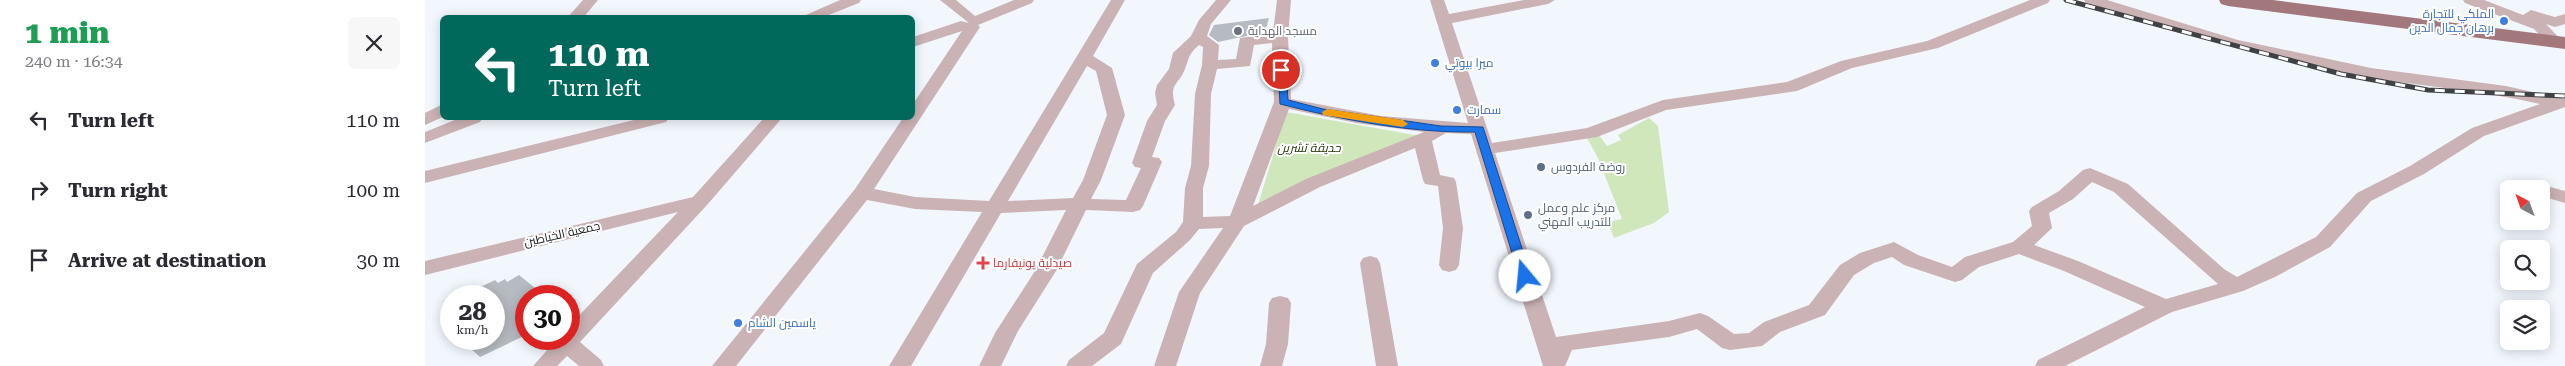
<!DOCTYPE html>
<meta charset="utf-8">
<style>
:root{--surface:#fff;--page:#f7f7f7;--text:#2b2b33;--muted:#7c7c81}
body{margin:0;font-family:"Roboto Serif",Cairo,serif;background:var(--page);color:var(--text);height:100vh;display:flex;flex-direction:column;font-size:19px;white-space:nowrap}
*{box-sizing:border-box;margin:0}
p{font-size:16px;color:var(--muted)}
.icon{flex:none;width:28px;height:28px;fill:none;stroke:currentColor;stroke-width:2;stroke-linecap:round;stroke-linejoin:round}
.map{position:relative;flex:1;overflow:hidden}
.details{display:flex;flex-direction:column;background:var(--surface);width:425px}
.details>*{flex:none}
.top-card{position:absolute;left:15px;top:15px;width:475px;height:105px;border-radius:8px;box-shadow:0 2px 12px #0003;background:#00695c;color:#fff;overflow:hidden}
.needle{width:32px;rotate:319deg}
.buttons{position:absolute;left:2075px;top:180px;display:grid;gap:10px}
.buttons a{display:grid;place-items:center;width:50px;height:50px;border-radius:8px;background:var(--surface);box-shadow:0 2px 12px #0003;font-size:25px}
.speed{position:absolute;left:15px;top:285px;display:flex;gap:10px;font-size:25px;font-weight:700;text-align:center}
.speed>*{display:grid;place-content:center;width:65px;height:65px;border-radius:50%;background:var(--surface);box-shadow:0 2px 12px #0003;line-height:1}
.speed small{font-size:12px;font-weight:400}
.speed .limit{border:8px solid #d22;background:#fff;color:#111}
.pin{position:absolute;display:grid;place-items:center;width:42px;height:42px;color:#fff;margin:-21px;border:2px solid #fff;border-radius:50%;box-shadow:0 1px 5px #0007}
.me{position:absolute;width:55px;margin:-28px;rotate:343deg;stroke-linejoin:round;filter:drop-shadow(0 0 4px #0008)}
.turn{display:flex;align-items:center;gap:18px;height:105px;padding:0 25px;font-size:22px}
.turn .icon{width:65px;height:65px;stroke-width:2.5}
.turn b{display:block;font-size:35px;line-height:42px}
.round{display:grid;place-items:center;flex:none;width:52px;height:52px;border-radius:8px;background:var(--page)}
.head{display:flex;align-items:center;justify-content:space-between;height:85px;padding:0 25px}
h1{font-size:30px;font-weight:800;line-height:38px;color:#1e9e55}
ul{padding:0;list-style:none}
li{display:flex;align-items:center;gap:15px;height:70px;padding:0 25px}
li div{flex:1}
li b{display:block;font-size:19px}
li em{font-style:normal}
main{display:flex;flex:1;min-height:0}
.map>svg:first-child{display:block}
.green{fill:#d0e7bc}
.building{fill:#b6bbc1}
.lines{fill:none;stroke-linecap:round;stroke-linejoin:round}
.minor{fill:#cbb2b4;fill-rule:evenodd}
.major{fill:#a3787d;fill-rule:evenodd}
.rail-casing{stroke:#3f4245;stroke-width:5}
.rail{stroke:#fff;stroke-width:3;stroke-dasharray:10;stroke-linecap:butt}
.route{fill:#1a73e8;stroke:#114b97}
.slow{fill:#f59e0b}
.shop-dot{fill:#3f7fe0;stroke:#fff;stroke-width:2}
.worship-dot{fill:#6b7280;stroke:#fff;stroke-width:2}
.service-dot{fill:#5c6f8a;stroke:#fff;stroke-width:2}
.health-dot{fill:#e0444e;stroke:#fff;stroke-width:2}
.labels{text-anchor:middle;dominant-baseline:central;stroke-width:4;stroke-linejoin:round;paint-order:stroke}
.shop-label{font-size:12px;fill:#366cbe;stroke:#fff;text-anchor:start}
.worship-label{font-size:12px;fill:#5b616d;stroke:#fff;text-anchor:start}
.park-label{font-size:12px;font-style:italic;fill:#203404;stroke:#fff}
.service-label{font-size:12px;fill:#4e5e75;stroke:#fff;text-anchor:start}
.street-label{font-size:12px;fill:#131517;stroke:#fff}
.health-label{font-size:12px;fill:#be3a42;stroke:#fff;text-anchor:start}
</style>
<main>
<section class="details">
<div class="head"><div><h1>1 min</h1><p>240 m · 16:34</p></div><a class="round"><svg class="icon" aria-label="close" viewBox="0 0 24 24"><path d="M6 6l12 12M18 6L6 18"/></svg></a></div>
<ul>
<li><svg class="icon" aria-label="left" viewBox="0 0 24 24"><path d="M17 20v-9H6M10 6l-5 5 5 5"/></svg><div><b>Turn left</b></div><em>110 m</em></li>
<li><svg class="icon" aria-label="right" viewBox="0 0 24 24"><path d="M7 20v-9h11M14 6l5 5-5 5"/></svg><div><b>Turn right</b></div><em>100 m</em></li>
<li><svg class="icon" aria-label="arrive" viewBox="0 0 24 24"><path d="M6 21V4h12l-3 4 3 4H6"/></svg><div><b>Arrive at destination</b></div><em>30 m</em></li>
</ul>
</section>
<div class="map">
<svg width="2140" height="366" viewBox="0 0 2140 366">
<rect width="100%" height="100%" fill="#f2f7fe"/>
<g class="green">
<polygon points="861,112 995,136 833,205"/>
<polygon points="1224,118 1233,126 1244,212 1229,223 1189,238 1183,222 1197,219 1172,156 1162,138 1174,135 1182,146 1196,140 1193,135"/>
</g>
<g class="building">
<polygon points="844,18 840,32 793,42 784,35 789,25"/>
<polygon points="94,275 120,296 101,296 101,335 55,357 35,339 69,339 69,296 37,296 70,280 73,283 80,279 82,282"/>
</g>
<g class="lines">
<g class="minor">
<polygon points="158,0 173,0 158,18 142,18"/>
<polygon points="415,0 436,0 434,3 396,18 374,18"/>
<path d="M515 0H531L550 16 589 0H609L607 3 553 25 555 27 449 189 490 197 564 201 686 0H700L668 56 687 68 700 115 676 180 666 199 701 200 716 168 710 167 707 163 722 121 732 105 730 93 732 85 744 69 748 53 766 36 774 20 791 0H806L786 24 782 36 794 45 793 60 811 59 815 38 848 33 852 0H866L863 37 866 99 956 116 1043 123 1005 0H1019L1024 14 1099 0H1130L1123 4 1027 23 1067 143 1162 128 1238 100 1362 82 1416 61 1502 41 1605 0H1625L1623 3 1513 48 1427 68 1372 91 1241 110 1172 137 1070 153 1131 337 1244 321 1275 313 1283 316 1309 334 1324 333 1339 322 1384 305 1415 265 1435 253 1469 242 1493 255 1527 267 1540 257 1588 242 1607 226 1604 211 1607 207 1634 191 1658 170 1665 168 1703 184 1799 269 1812 277 1891 237 1932 193 1985 166 2047 128 2115 104C2059 91 2003 87 1947 78 1849 62 1755 32 1661 3L1659 0H1682L1813 40 1946 68 2081 86 2135 98 2140 99V107L2059 136 1999 174 1946 201 1905 247 1850 277 1818 291 1747 312 1640 366H1610L1613 360 1720 307 1639 271 1594 254 1554 267 1537 280 1530 282 1479 265 1467 257 1449 263 1429 275 1400 315 1355 332 1337 346 1305 350 1297 348 1272 329 1244 337 1147 350 1140 366H1118L1046 134 1021 133 1007 141 1015 175 1029 178 1031 182 1038 228 1034 265 1031 270 1024 272 1017 270 1014 265 1018 228 1013 186 1000 184 998 180 990 148 895 187 819 226 775 293 751 366H729L754 292 798 228 774 229 765 240 728 273 696 344 667 366H641L644 360 679 333 712 264 751 232 758 222 760 188 766 166 770 94 777 65 778 47 774 45C763 55 765 56 760 69 753 86 744 83 750 105L740 121 727 157 734 158 737 162 718 206 715 210 708 212 661 210 631 271 593 331 576 366H554L570 333 610 271 641 210 576 213 486 366H464L557 212 490 209 442 200 311 366H287L430 189 478 118H488V104L537 31 488 47V37L536 21 544 23ZM847 43 849 102 805 216 778 217V188L784 166 786 94 792 69 825 66 829 45ZM662 66 671 71 682 115 658 180 648 198 583 201ZM864 109 931 123 999 132 881 179 828 206ZM1667 182 1689 192 1793 284 1741 299 1653 261 1609 245 1627 228 1624 213 1648 199Z"/>
<polygon points="2038,0 2059,0 2098,15 2106,10 2130,17 2140,14 2140,24 2130,27 2121,24 2138,42 2136,45 2124,45 2109,29 2040,3"/>
<polygon points="18,104 18,117 0,125 0,113"/>
<polygon points="35,118 58,118 55,122 0,143 0,132"/>
<polygon points="217,118 244,118 241,122 0,183 0,171"/>
<polygon points="339,118 357,118 282,205 155,342 176,360 179,366 154,366 142,356 132,366 108,366 132,339 144,339 144,326 253,212 0,275 0,261 268,197"/>
<polygon points="2118,185 2140,191 2140,203 2116,196 2116,189 2110,189"/>
<polygon points="945,256 952,258 955,263 973,366 951,366 935,263 938,258"/>
<polygon points="855,296 863,298 866,303 863,344 857,366 835,366 841,344 844,303 847,298"/>
</g>
<polygon class="major" points="1794,0 1848,0 2140,37 2140,49 1803,6 1796,4"/>
<defs>
<polyline id="rail" points="1641,0 1916,74 2003,90 2140,96"/>
</defs>
<use href="#rail" class="rail-casing"/>
<use href="#rail" class="rail"/>
</g>
<path class="route" d="M853 67 861 70 863 100 898 109 1016 126 1058 127 1106 276 1104 279 1100 280 1094 276 1050 132C985 133 918 120 855 104Z"/>
<polygon class="slow" points="902,109 978,120 983,124 978,127 898,115 897,112"/>
<g class="shop-dot">
<circle cx="2079" cy="21" r="5"/>
<circle cx="1010" cy="63" r="5"/>
<circle cx="1032" cy="110" r="5"/>
<circle cx="313" cy="323" r="5"/>
</g>
<circle class="worship-dot" cx="813" cy="31" r="5"/>
<g class="service-dot">
<circle cx="1116" cy="167" r="5"/>
<circle cx="1103" cy="215" r="5"/>
</g>
<path class="health-dot" d="M555.5 255.5h5v5h5v5h-5v5h-5v-5h-5v-5h5z"/>
<g class="labels">
<g class="shop-label">
<text x="2069" y="14" text-anchor="end">الملكي للتجارة<tspan x="2069" dy="14">برهان جمال الدين</tspan></text>
<text x="1020" y="63">ميرا بيوتي</text>
<text x="1042" y="110">سمارت</text>
<text x="323" y="323">ياسمين الشام</text>
</g>
<g class="worship-label">
<text x="823" y="31">مسجد الهداية</text>
</g>
<g class="park-label">
<text x="884" y="148">حديقة تشرين</text>
</g>
<g class="service-label">
<text x="1126" y="167">روضة الفردوس</text>
<text x="1113" y="208">مركز علم وعمل<tspan x="1113" dy="14">للتدريب المهني</tspan></text>
</g>
<g class="street-label">
<text transform="translate(137 234) rotate(-13)">جمعية الخياطين</text>
</g>
<g class="health-label">
<text x="568" y="263">صيدلية يونيفارما</text>
</g>
</g>
</svg>
<div class="buttons">
<a><svg class="needle" viewBox="-14 -14 28 28"><path d="M0-13l5 13h-10z" fill="#e53935"/><path d="M0 13l5-13h-10z" fill="#7c7c81"/></svg></a>
<a><svg class="icon" aria-label="search" viewBox="0 0 24 24"><circle cx="10" cy="10" r="6"/><path d="M15 15l6 6"/></svg></a>
<a><svg class="icon" aria-label="layers" viewBox="0 0 24 24"><path d="M12 4l9 5-9 5-9-5zM3 14l9 5 9-5"/></svg></a>
</div>
<div class="speed"><div>28<small>km/h</small></div><div class="limit">30</div></div>
<div class="pin" style="left:856px;top:70px;background:#d93025"><svg class="icon" aria-label="arrive" viewBox="0 0 24 24"><path d="M6 21V4h12l-3 4 3 4H6"/></svg></div>
<svg class="me" style="left:1100px;top:276px" viewBox="-20 -20 40 40"><circle r="19" fill="#fff"/><path d="M0-13L10 11 0 6-10 11z" fill="#1a73e8"/></svg>
<div class="top-card">
<div class="turn"><svg class="icon" aria-label="left" viewBox="0 0 24 24"><path d="M17 20v-9H6M10 6l-5 5 5 5"/></svg><div><b>110 m</b>Turn left</div></div>
</div>
</div>
</main>
